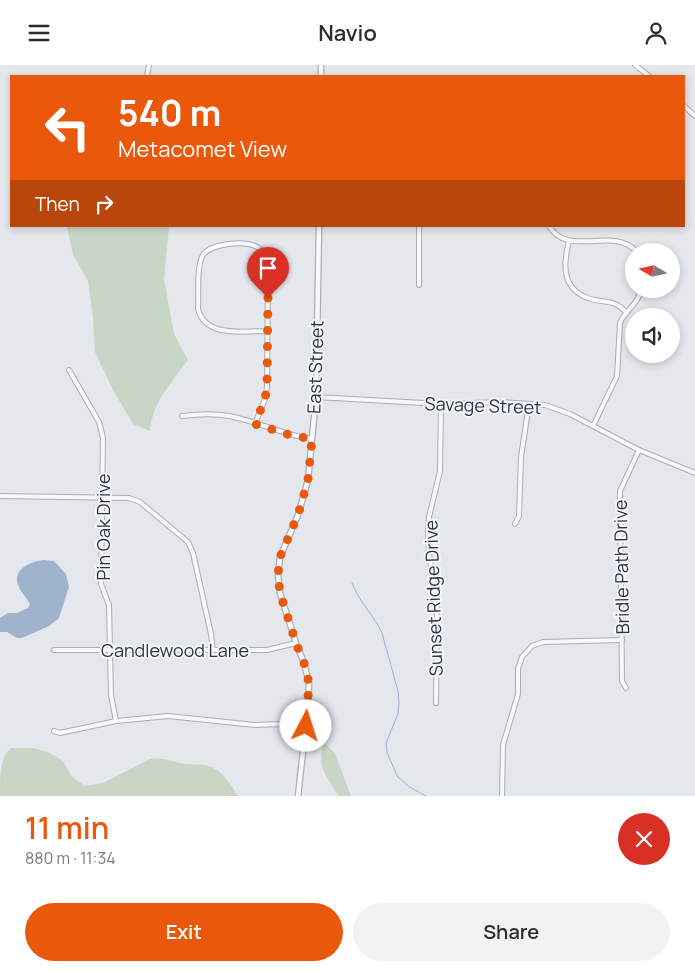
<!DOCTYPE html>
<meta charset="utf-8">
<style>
:root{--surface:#fff;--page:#f2f2f3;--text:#2b2b33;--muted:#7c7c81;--accent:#ea580c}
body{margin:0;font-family:Manrope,sans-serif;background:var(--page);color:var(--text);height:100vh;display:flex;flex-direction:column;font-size:19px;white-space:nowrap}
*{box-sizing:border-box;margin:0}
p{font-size:16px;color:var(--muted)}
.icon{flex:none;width:28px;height:28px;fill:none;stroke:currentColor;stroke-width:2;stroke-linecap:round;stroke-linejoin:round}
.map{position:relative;height:731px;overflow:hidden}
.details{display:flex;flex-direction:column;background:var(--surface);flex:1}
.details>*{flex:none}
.top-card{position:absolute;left:10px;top:10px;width:675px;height:152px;border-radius:0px;box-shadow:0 2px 8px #0003;background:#ea580c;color:#fff;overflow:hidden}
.needle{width:32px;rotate:279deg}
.controls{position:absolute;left:625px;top:178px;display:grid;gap:10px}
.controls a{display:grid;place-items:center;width:55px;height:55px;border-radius:50%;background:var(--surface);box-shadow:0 2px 8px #0003;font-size:25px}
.pin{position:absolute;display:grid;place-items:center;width:42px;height:42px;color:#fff;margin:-51px -21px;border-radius:50% 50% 50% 0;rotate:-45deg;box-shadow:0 0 5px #0007}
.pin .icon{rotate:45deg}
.me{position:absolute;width:55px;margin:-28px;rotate:5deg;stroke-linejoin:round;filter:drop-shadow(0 0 4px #0008)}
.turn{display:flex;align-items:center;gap:18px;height:105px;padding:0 25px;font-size:22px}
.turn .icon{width:65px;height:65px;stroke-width:2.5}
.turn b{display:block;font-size:35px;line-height:42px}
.then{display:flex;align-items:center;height:48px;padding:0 25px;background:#0003;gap:10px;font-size:19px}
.round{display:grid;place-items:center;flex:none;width:52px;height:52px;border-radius:26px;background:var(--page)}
.head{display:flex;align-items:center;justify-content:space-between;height:85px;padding:0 25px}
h1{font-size:30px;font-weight:600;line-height:38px;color:var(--accent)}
.primary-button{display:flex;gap:10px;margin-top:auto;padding:10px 25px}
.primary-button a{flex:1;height:58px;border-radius:30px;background:var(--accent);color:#fff;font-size:20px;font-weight:600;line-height:58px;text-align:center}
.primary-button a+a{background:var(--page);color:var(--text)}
header{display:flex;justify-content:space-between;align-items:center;height:65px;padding:0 25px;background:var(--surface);font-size:22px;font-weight:600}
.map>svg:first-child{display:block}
.green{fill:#c9d6c5}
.water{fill:#9fb4cc}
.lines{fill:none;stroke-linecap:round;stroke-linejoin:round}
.stream{stroke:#9fb4cc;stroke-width:1}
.minor-casing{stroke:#a9aeb7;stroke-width:6}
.tertiary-casing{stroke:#a9aeb7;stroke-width:7}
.minor{stroke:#f7f8fa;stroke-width:4}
.tertiary{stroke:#f7f8fa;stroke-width:4.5}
.route{stroke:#ea580c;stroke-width:9;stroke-dasharray:0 16.2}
.labels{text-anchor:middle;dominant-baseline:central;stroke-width:4;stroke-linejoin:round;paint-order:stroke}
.street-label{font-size:18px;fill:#2b3445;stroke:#f4f6f9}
</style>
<header><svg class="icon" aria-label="menu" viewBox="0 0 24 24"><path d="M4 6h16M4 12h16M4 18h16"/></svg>Navio<svg class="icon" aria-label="person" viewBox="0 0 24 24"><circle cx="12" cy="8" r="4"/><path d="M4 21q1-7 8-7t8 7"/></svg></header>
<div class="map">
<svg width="695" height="731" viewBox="0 0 695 731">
<rect width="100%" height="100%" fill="#e4e7ec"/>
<g class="green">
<path d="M67 161H169L164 214 174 269 188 295C172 317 152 338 150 366L133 359 114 327 95 287 93 252 88 216 73 190Z"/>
<path d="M326 679 335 689 351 731H338C327 709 317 706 323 680Z"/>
<path d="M11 683H34L50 688 63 696 72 712 85 721 103 718 150 694C162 692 173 697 185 699 191 699 198 699 205 700 221 703 230 718 238 731H0C0 715 0 690 11 683Z"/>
</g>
<path class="water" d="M43 495 54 496 66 509 69 522 59 553 49 561 22 573H17L7 567H0V553L8 548H17L28 543 30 539C27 533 22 529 19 522 11 505 29 497 43 495Z"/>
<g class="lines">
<path class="stream" d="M352 518C359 537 374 550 382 568L398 626 399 638 398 649 386 678 387 687 397 711 408 721 426 731"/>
<defs>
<g id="minor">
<polyline points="635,0 649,11"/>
<polyline points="147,11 149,0"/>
<polyline points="684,41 695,51"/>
<polyline points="419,161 419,220"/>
<path d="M549 161C568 193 613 161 636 186"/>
<path d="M569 176C563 200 561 225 591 234 609 239 612 233 627 248"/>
<polyline points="69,305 99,357 103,373 101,519 109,540 111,630 116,656"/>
<polyline points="316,332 441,339 500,337 545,340 570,349 639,385 695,408"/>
<path d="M182 351C198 349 213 348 229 351 257 356 283 370 311 374"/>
<path d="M255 359 265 334 267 322 268 200C267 194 265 188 260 184 248 174 211 178 203 190 196 202 199 230 198 244 205 273 244 266 268 266"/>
<path d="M593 361 617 311 620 258C625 245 639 239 641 224"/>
<polyline points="0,431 129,433 140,437 188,477 193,488 211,569 213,585"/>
<polyline points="515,459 519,451 521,392 529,339"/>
<polyline points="54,585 267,585 296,578"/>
<polyline points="626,623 622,616 620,426 639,385"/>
<polyline points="436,638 437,538 429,489 428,468 429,452 440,406 441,339"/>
<polyline points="54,666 60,668 116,656 168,651 255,660 282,659 306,661"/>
<polyline points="502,731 503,680 518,629 518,604 522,592 532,581 543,577 622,575"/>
</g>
<g id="tertiary">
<polyline points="321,11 321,0"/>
<polyline points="298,731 308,641 309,618 304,598 296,578 280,528 278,510 280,492 298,450 308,415 316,332 319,161"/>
</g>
</defs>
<use href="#minor" class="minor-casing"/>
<use href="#tertiary" class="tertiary-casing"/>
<use href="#minor" class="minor"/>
<use href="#tertiary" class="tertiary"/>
</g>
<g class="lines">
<polyline class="route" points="268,233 267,322 265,334 255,359 290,370 312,374 308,415 298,450 280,492 278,510 280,528 296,578 304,598 309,618 306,661"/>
</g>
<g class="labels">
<g class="street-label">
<text transform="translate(315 302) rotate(-88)">East Street</text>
<text transform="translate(483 340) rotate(2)">Savage Street</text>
<text transform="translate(103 462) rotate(-90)">Pin Oak Drive</text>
<text transform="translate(621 502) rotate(-91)">Bridle Path Drive</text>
<text transform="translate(433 533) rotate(-92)">Sunset Ridge Drive</text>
<text x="175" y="585">Candlewood Lane</text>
</g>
</g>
</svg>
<div class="controls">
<a><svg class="needle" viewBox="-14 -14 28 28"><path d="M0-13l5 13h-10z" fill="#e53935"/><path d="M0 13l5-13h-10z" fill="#7c7c81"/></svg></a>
<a><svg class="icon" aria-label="sound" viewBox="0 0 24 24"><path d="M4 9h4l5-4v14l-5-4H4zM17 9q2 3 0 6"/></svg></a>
</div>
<div class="pin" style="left:268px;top:233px;background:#d93025"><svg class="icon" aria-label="arrive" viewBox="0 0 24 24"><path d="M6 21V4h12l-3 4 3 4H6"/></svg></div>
<svg class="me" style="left:306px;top:661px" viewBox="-20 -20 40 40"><circle r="19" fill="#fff"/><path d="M0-13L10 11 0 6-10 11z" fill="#ea580c"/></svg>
<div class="top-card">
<div class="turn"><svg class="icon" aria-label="left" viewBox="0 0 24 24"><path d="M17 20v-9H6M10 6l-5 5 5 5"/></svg><div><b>540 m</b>Metacomet View</div></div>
<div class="then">Then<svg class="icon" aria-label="right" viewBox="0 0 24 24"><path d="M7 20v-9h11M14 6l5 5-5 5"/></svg></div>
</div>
</div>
<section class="details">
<div class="head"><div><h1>11 min</h1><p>880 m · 11:34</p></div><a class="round" style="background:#d93025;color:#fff"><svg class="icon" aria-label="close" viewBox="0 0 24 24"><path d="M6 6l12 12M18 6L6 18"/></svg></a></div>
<div class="primary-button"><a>Exit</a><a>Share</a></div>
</section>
